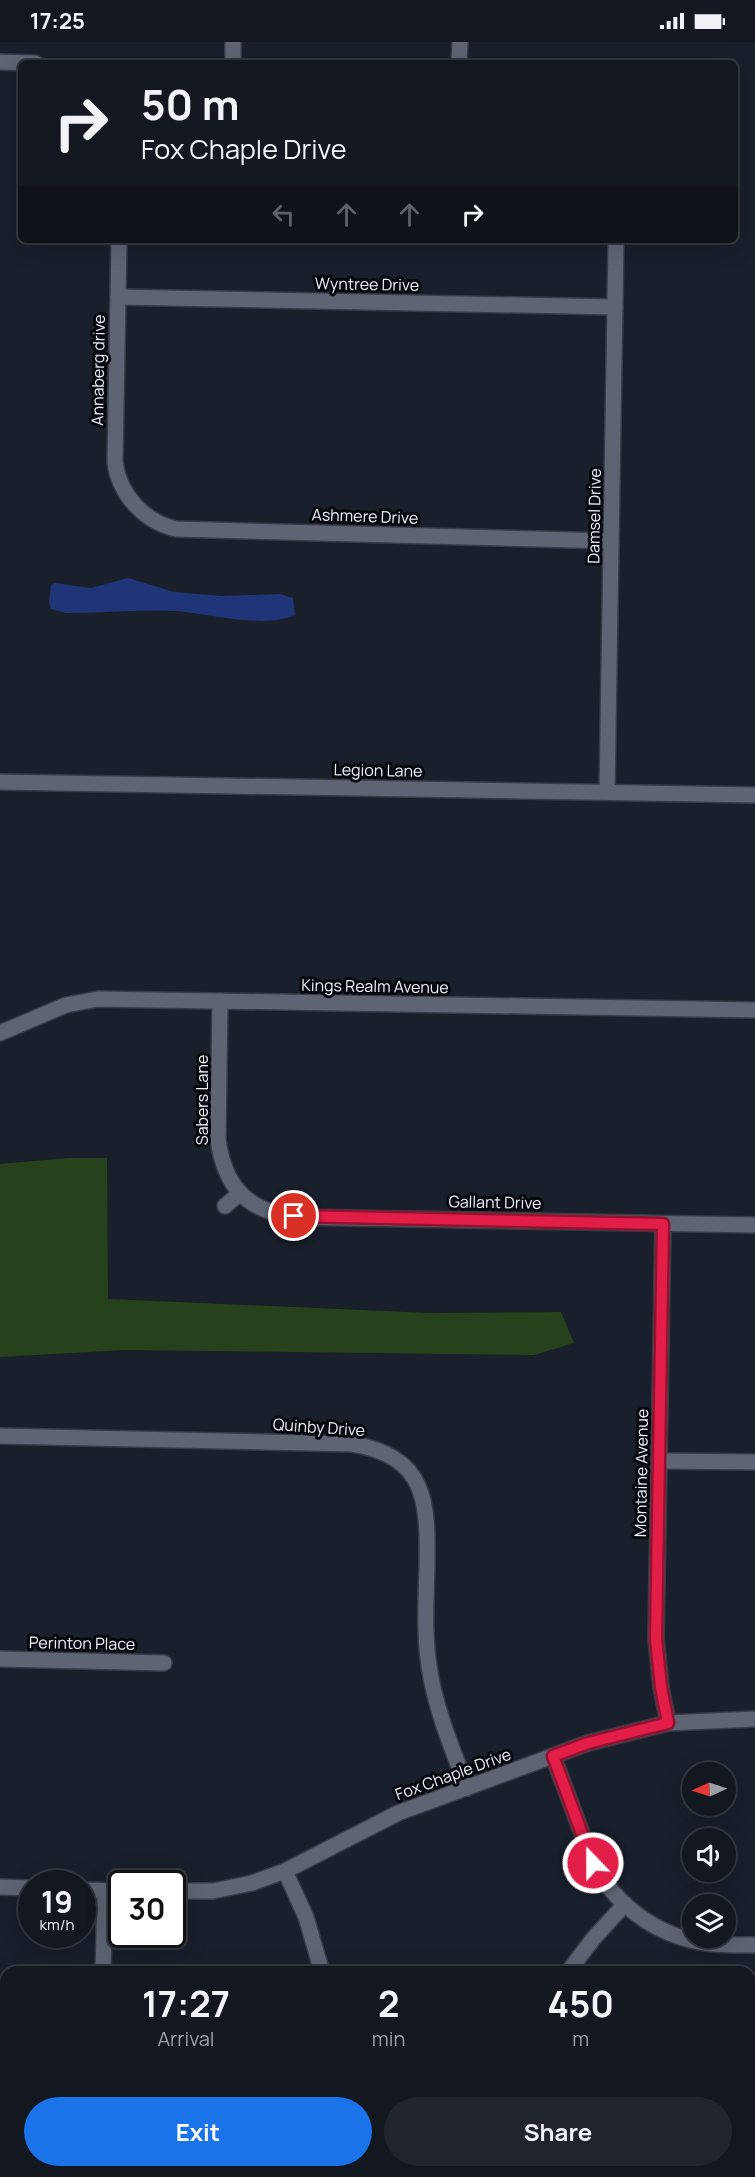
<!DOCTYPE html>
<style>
:root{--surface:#131720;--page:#20242d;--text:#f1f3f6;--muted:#9d9fa5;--line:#32363e;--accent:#1a73e8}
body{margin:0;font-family:Manrope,sans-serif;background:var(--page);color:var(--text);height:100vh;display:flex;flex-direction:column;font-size:22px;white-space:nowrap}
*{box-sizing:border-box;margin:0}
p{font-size:20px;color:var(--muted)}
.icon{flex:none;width:33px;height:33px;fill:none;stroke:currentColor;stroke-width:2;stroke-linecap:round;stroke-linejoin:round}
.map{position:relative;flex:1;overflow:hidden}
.sheet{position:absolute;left:0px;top:1924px;width:756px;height:212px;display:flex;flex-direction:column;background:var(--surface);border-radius:18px 18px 0 0;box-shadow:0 6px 24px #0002,0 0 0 2px var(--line)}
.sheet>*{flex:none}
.guide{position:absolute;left:18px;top:18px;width:720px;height:183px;border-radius:9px;box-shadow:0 6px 24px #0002,0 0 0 2px var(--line);background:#131720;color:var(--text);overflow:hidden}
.needle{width:39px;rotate:267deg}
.controls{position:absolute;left:682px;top:1720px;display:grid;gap:12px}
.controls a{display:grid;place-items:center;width:54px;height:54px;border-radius:50%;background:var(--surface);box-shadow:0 6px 24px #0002,0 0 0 2px var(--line);font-size:30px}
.speed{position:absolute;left:18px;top:1828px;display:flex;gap:12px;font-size:30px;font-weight:700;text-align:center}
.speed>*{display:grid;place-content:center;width:78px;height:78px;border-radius:50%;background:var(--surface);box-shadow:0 6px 24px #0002,0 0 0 2px var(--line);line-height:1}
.speed small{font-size:15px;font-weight:400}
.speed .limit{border:3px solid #111;border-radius:9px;background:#fff;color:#111}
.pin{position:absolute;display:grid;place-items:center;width:51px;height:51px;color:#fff;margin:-26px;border:3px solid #fff;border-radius:50%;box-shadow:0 2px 6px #0007}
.me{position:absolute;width:66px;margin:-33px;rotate:338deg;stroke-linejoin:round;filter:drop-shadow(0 0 4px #0008)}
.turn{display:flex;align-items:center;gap:21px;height:126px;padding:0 24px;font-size:27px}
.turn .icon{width:78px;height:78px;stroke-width:2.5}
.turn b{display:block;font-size:42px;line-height:51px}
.lanes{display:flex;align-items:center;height:57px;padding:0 24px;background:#0003;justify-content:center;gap:30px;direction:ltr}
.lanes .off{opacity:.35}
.eta{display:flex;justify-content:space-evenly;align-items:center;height:102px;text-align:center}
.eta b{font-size:36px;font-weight:700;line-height:42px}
.primary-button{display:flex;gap:12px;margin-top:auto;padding:12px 24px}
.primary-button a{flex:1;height:69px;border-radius:36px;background:var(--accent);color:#fff;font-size:24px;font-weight:700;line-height:69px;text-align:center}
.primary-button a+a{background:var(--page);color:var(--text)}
.status{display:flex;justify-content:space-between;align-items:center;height:42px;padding:0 30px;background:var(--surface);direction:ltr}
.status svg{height:16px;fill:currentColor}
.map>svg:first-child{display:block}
.green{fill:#25421c}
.water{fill:#203577}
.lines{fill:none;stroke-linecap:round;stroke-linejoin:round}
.minor-casing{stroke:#383b46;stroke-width:18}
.minor{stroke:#5e6473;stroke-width:15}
.route-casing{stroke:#92132f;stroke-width:15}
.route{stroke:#e11d48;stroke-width:10}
.labels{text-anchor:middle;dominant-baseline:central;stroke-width:6;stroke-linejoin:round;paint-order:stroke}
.street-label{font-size:16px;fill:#eef2fb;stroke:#07090e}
</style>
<div class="status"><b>17:25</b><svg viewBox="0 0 49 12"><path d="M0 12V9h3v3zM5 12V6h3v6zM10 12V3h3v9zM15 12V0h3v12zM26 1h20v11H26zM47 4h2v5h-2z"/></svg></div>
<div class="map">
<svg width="755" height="2135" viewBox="0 0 755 2135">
<rect width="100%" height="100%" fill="#191f2b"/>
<polygon class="green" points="69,1116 107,1116 108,1257 430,1271 561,1270 574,1301 534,1313 124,1308 0,1315 0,1122"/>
<path class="water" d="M128 536 174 550 222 554 280 552 293 556 295 573C265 587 209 572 177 569 140 567 103 571 66 571L51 567 49 560 51 543 55 541 91 546Z"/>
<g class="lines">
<defs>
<g id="minor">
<polyline points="0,20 35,21"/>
<polyline points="233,21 233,0"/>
<polyline points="459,21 460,0"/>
<path d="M119 198 115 420C119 453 145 480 176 487L611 499"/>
<polyline points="118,255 615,265"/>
<polyline points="0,740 755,753"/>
<polyline points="607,750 616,198"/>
<path d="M220 959 218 1097C224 1143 246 1169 294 1175L755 1183"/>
<polyline points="0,991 66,963 98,957 755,968"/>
<polyline points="225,1164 240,1151"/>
<polyline points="663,1182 656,1597 661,1645 668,1681"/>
<path d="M0 1394 352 1402C427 1414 428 1460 427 1524 426 1558 424 1591 429 1624 435 1666 452 1706 467 1746"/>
<polyline points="659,1419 755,1420"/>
<polyline points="0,1617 164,1621"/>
<path d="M553 1714 593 1821C615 1862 653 1891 699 1900 717 1904 736 1903 755 1903"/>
<polyline points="285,1829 306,1875 322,1930"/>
<polyline points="0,1845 32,1846"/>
<polyline points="82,1848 122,1849"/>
<polyline points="172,1849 213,1849 252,1841 285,1829 398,1771 588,1701 668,1681 755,1677"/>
<polyline points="103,1930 105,1849"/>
<polyline points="568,1930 593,1897 625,1862"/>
<polyline points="750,2124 755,2125"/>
<polyline points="98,2135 98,2130"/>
<polyline points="322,2135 322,2130"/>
<polyline points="545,2135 545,2130"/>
</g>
</defs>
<use href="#minor" class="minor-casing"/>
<use href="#minor" class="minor"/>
</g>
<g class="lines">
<defs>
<polyline id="route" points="294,1174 663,1182 656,1597 661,1645 668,1681 588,1701 553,1714 593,1821"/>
</defs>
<use href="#route" class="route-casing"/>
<use href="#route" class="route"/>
</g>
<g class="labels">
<g class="street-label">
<text transform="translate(367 242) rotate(1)">Wyntree Drive</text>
<text transform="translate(98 328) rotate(-89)">Annaberg drive</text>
<text transform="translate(365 474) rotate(2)">Ashmere Drive</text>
<text transform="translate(594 474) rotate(-89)">Damsel Drive</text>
<text transform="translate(378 728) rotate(1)">Legion Lane</text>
<text transform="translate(375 944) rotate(1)">Kings Realm Avenue</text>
<text transform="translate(202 1058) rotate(-90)">Sabers Lane</text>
<text transform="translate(495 1160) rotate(1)">Gallant Drive</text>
<text transform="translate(319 1385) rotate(4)">Quinby Drive</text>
<text transform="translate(641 1431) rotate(-89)">Montaine Avenue</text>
<text transform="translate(82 1601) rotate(1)">Perinton Place</text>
<text transform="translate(453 1732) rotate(-20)">Fox Chaple Drive</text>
</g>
</g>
</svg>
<div class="controls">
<a><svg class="needle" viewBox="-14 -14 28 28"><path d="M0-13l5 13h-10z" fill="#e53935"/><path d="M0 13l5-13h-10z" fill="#9d9fa5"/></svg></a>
<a><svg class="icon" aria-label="sound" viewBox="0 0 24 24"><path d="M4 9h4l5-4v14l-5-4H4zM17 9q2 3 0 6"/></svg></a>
<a><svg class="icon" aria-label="layers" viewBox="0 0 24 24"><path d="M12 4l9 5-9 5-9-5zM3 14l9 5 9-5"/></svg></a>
</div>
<div class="speed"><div>19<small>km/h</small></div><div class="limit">30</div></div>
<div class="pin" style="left:294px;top:1174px;background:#d93025"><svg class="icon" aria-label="arrive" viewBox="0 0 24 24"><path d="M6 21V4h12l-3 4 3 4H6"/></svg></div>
<svg class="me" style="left:593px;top:1821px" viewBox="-20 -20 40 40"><circle r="17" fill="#e11d48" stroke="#fff" stroke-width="3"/><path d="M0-11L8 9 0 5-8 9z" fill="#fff"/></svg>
<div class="guide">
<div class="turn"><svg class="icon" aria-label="right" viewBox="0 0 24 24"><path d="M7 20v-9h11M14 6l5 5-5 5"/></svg><div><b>50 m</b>Fox Chaple Drive</div></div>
<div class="lanes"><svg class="icon off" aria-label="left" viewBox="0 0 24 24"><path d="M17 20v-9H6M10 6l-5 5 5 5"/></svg><svg class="icon off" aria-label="ahead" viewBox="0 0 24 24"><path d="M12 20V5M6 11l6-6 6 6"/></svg><svg class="icon off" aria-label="ahead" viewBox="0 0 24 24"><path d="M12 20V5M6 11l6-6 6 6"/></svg><svg class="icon" aria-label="right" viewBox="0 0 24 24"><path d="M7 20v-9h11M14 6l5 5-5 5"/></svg></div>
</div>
<section class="sheet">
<div class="eta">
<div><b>17:27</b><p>Arrival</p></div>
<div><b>2</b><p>min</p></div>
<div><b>450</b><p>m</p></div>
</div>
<div class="primary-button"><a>Exit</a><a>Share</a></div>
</section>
</div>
